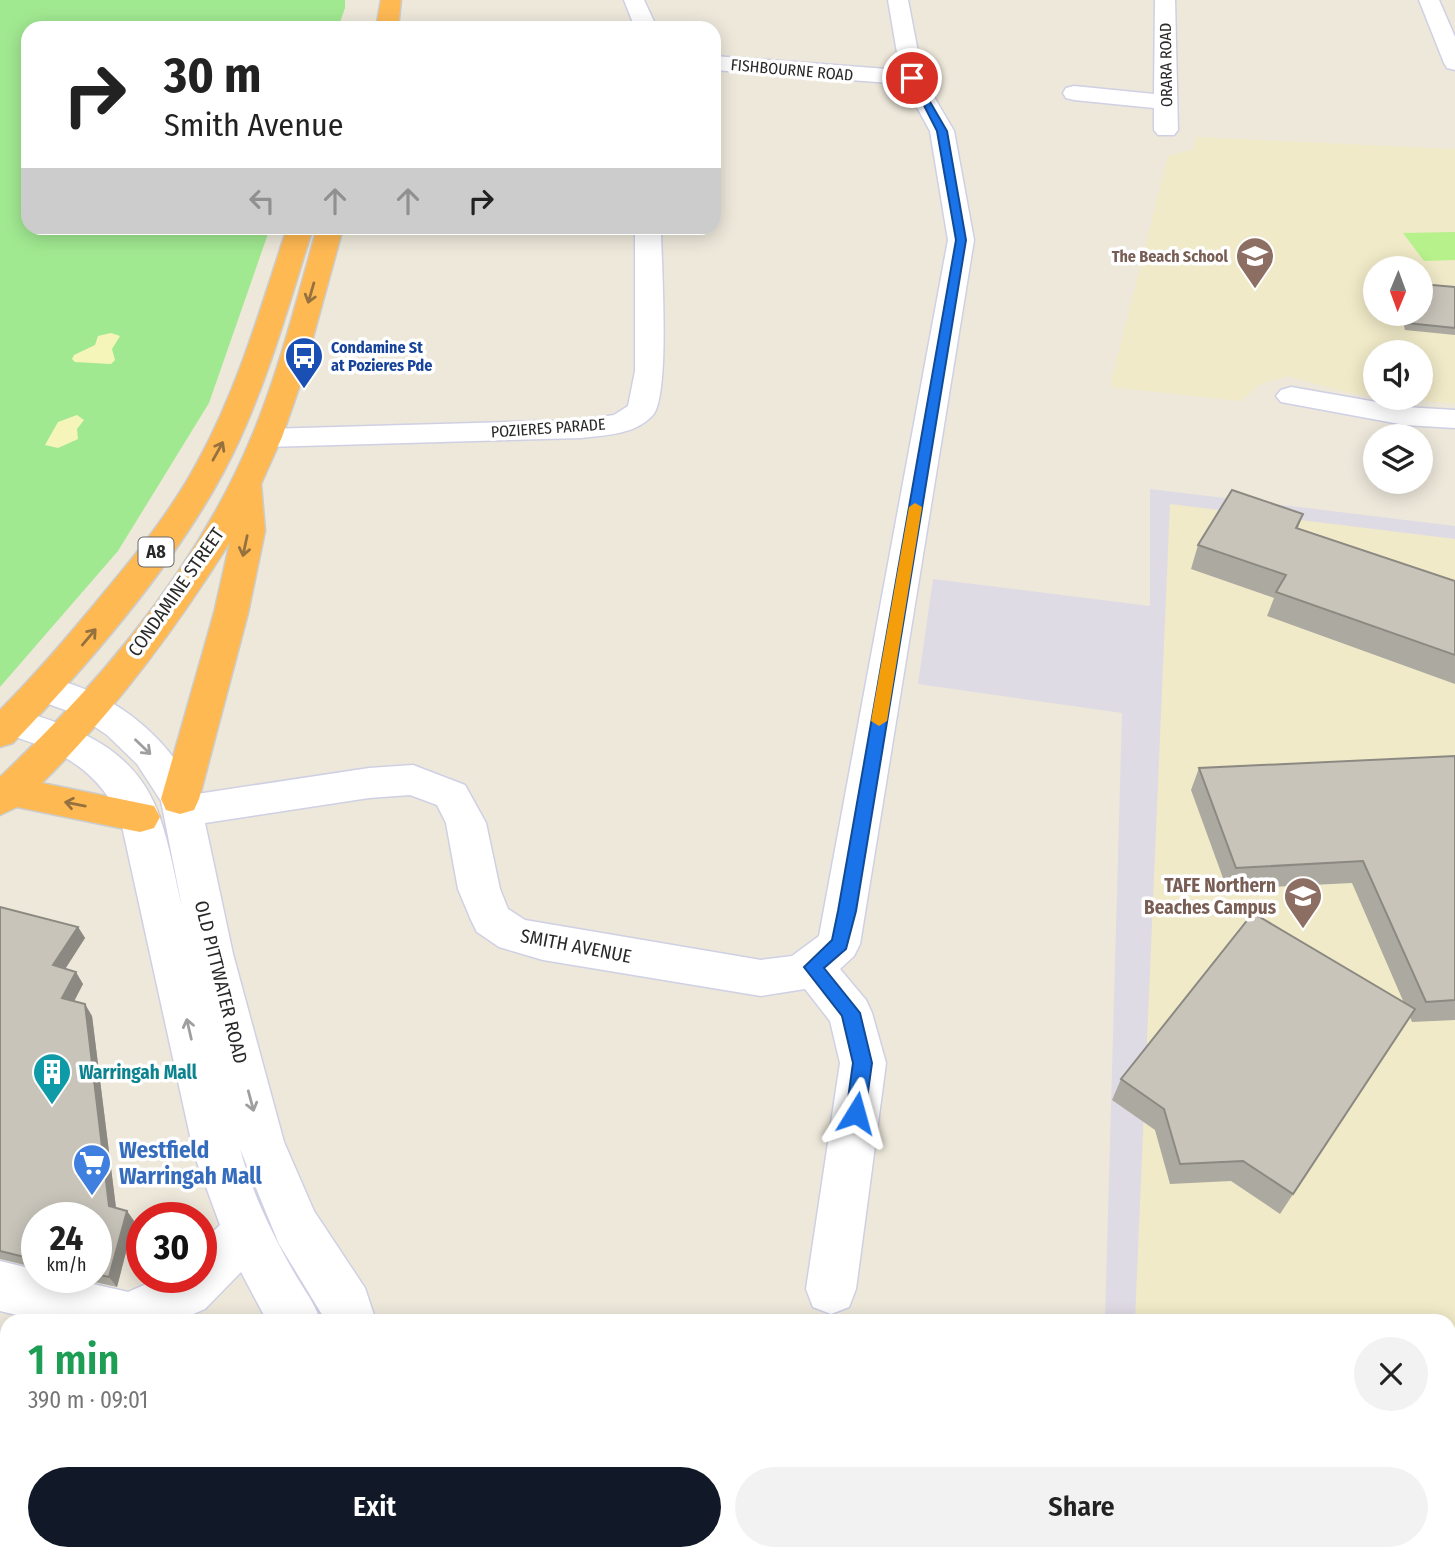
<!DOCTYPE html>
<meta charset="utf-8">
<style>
:root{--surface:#fff;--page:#f2f2f2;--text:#222;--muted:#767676;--accent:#111827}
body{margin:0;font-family:"Fira Sans Condensed",sans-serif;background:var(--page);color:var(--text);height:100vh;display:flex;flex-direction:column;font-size:26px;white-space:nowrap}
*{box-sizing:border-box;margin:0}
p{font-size:23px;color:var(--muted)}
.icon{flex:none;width:38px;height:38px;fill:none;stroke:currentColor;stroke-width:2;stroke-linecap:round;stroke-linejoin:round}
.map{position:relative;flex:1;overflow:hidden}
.panel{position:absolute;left:0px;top:1314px;width:1456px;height:247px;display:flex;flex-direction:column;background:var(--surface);border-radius:21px 21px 0 0;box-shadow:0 4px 18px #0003}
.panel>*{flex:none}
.hud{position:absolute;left:21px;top:21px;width:700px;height:214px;border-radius:21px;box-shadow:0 4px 18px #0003;background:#fff;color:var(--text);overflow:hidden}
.needle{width:46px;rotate:181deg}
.tools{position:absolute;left:1363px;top:256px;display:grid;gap:14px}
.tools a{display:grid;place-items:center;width:70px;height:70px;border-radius:50%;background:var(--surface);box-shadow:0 4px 18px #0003;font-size:35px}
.speed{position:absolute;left:21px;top:1202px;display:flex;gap:14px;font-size:35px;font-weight:700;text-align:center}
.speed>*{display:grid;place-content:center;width:91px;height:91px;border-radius:50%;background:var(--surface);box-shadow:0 4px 18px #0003;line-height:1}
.speed small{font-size:18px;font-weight:400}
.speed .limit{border:10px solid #d22;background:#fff;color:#111}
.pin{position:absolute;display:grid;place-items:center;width:60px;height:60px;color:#fff;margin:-30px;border:4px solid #fff;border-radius:50%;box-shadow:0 2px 7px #0007}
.me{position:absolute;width:77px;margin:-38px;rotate:8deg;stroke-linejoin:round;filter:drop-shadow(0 0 5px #0008)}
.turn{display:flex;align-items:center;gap:24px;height:147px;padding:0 28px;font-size:32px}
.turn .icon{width:91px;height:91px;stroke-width:2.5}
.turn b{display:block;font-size:49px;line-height:60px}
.lanes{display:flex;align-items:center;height:66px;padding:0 28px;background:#0003;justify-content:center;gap:35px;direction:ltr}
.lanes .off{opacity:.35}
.round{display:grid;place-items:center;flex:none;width:74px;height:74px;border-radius:37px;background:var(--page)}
.summary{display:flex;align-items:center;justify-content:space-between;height:119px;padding:0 28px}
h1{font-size:42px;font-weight:600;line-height:52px;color:#1e9e55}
.action{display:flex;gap:14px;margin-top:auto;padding:14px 28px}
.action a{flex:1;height:80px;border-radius:42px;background:var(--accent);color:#fff;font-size:28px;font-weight:600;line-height:80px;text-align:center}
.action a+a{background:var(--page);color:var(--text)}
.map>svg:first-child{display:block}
.industrial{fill:#dfdbe5}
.education{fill:#f0eac8;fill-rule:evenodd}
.green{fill:#a1e991}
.sand{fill:#f5f5ba}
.pitch{fill:#b6f18c}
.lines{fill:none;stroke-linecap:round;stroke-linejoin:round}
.minor-casing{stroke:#cfd0e4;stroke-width:3}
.highway-casing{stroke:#ccc;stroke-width:3}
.minor{fill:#fff;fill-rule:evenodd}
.highway{fill:#ffb953;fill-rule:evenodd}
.wall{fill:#aca9a0}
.shaded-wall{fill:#8c8982}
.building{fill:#c8c4ba;stroke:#8c8982;stroke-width:2}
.oneway{stroke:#94713e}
.oneway2{stroke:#9f9f9f}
.route{fill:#1a73e8;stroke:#114b97;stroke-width:2}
.slow{fill:#f59e0b}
.labels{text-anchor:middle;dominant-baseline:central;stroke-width:7;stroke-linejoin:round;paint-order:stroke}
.far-street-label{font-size:16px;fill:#292929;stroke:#fff}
.far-education-label{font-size:16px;font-weight:bold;fill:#785e54;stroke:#fff;text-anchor:end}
.far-transit-label{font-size:16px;font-weight:bold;fill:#164399;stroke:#fff;text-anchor:start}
.shield{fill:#fff;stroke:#696969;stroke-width:2}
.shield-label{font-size:18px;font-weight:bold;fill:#292929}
.street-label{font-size:19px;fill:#292929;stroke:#fff}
.education-label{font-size:19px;font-weight:bold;fill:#785e54;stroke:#fff;text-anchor:end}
.culture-label{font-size:19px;font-weight:bold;fill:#0d838f;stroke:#fff;text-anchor:start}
.near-shop-label{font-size:23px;font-weight:bold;fill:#366cbe;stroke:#fff;text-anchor:start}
</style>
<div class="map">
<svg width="1455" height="1560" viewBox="0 0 1455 1560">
<rect width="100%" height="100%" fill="#ede8da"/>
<polygon class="industrial" points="1150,489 1455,526 1455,1560 716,1560 727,1554 1449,1554 1449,1321 1105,1321 1122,713 918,684 933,579 1150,606"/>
<g class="education">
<path d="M1196 137 1455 149V404L1379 397H1421V352H1376L1375 397 1349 393 1287 376 1261 384 1240 401 1110 387 1168 156 1194 149ZM1376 268H1421V313H1376Z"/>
<polygon points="1170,504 1455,539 1455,1560 780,1560 792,1554 1449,1554 1449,1321 1135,1321"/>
</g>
<polygon class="green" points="0,0 345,0 345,8 338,28 28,28 28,228 270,228 209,403 118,551 0,687"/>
<g class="sand">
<polygon points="111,333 120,336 112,349 115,360 111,364 75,362 72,359 74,355 95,345 98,336"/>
<polygon points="77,415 84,420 77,429 78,439 58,448 45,445 58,422"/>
</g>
<polygon class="pitch" points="1455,232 1455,260 1424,261 1403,233"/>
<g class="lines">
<defs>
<g id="minor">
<polygon points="624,0 644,0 657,28 635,28"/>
<path d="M888 0H908L923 78 954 131 974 240 860 944 854 956 840 969 866 1000 872 1013 886 1063 856 1289 849 1307 831 1314 813 1307 806 1289 840 1063 830 1021 805 989 761 996 543 960 499 947 477 932 471 920 458 889 446 823 437 805 410 795 369 798 205 823 233 954 284 1142 314 1211 365 1288 376 1321H326L279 1244 240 1149C251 1190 271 1232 292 1269 302 1287 314 1302 321 1321H267L241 1272 205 1309 178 1321H41L0 1311V1261L37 1270V1278H67L128 1292 160 1278H201V1243L220 1225 194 1154 120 817C93 763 54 749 0 732V712L12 708C77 728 136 747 160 818 170 847 175 878 182 907L161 801 137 764 107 735 76 714 32 698 27 689 32 680C48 675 58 680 74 685 129 705 169 742 197 794L369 768 413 765 465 785 486 823 500 889 508 909 525 920 761 960 792 956 819 936 948 240 930 131 904 84 714 70V56L900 70Z"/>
<polygon points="1155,0 1175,0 1178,130 1174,135 1158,135 1154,130 1154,108 1074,100 1066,98 1063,93 1066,88 1074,86 1154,94"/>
<polygon points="1419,0 1439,0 1455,37 1455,70 1447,68 1444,63"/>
<path d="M635 228H661C661 259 671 399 652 416 634 435 605 435 581 438L266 447 255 444 251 438 255 432 266 429 581 420 614 415 628 406 635 371Z"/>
<polygon points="1291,387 1405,407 1455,410 1455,428 1405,425 1281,402 1276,396 1281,390"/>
<polygon points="514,1554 575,1554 577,1560 516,1560"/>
</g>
<g id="highway">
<polygon points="381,0 401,0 398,28 376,28"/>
<path d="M287 228H313C290 300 270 374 238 443 190 547 93 660 13 743L0 747V710C36 674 70 634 102 595 137 553 172 510 198 461 238 388 261 307 287 228Z"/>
<path d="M317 228H343L300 385 282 437 261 484 265 531 248 613 199 799 194 810 180 814 166 810 161 799 214 613 230 542C176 628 115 711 42 783L154 806 160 817 154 828 140 832 17 807 0 815V777C102 681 198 567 252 436 280 369 297 298 317 228Z"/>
</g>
</defs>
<use href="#minor" class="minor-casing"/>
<use href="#highway" class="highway-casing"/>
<use href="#minor" class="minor"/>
<use href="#highway" class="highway"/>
</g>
<g class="wall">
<polygon points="1455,287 1455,335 1405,330 1401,313 1421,313"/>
<polygon points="1303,514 1298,528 1455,581 1455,684 1267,616 1274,598 1191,569 1198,545"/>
<polygon points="1455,756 1455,1020 1412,1022 1410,1017 1280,1214 1231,1181 1170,1184 1155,1130 1112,1100 1121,1079 1404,1003 1352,883 1227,889 1191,790 1199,768"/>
<polygon points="0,907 78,927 85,938 65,969 83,984 74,1002 92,1016 116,1208 127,1211 134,1221 117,1287 77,1278 96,1278 96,1218 37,1218 37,1270 33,1267 0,1259"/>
<polygon points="1449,1424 1455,1427 1455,1535 1449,1532"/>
<polygon points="1100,1554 1325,1554 1337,1560 1111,1560"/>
</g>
<g class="shaded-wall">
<polygon points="78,927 85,938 60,977 53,965"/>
<polygon points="76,972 83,984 69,1010 62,998"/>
<polygon points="85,1004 92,1016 117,1216 109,1206"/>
<polygon points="127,1211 134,1221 117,1287 109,1277"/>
</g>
<g class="building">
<polygon points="1421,284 1455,287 1455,328 1407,323 1405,313 1421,313"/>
<polygon points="1232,490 1303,514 1296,528 1455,581 1455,655 1276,592 1286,575 1198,545"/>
<polygon points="1455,756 1455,1000 1426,1002 1363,861 1236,868 1199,768"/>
<polygon points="0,907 78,927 53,965 76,972 62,998 85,1004 109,1206 127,1211 109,1277 96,1274 96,1218 37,1218 37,1264 31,1264 29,1258 0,1251"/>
<polygon points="1253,913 1415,1009 1293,1194 1243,1161 1180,1164 1164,1109 1121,1079"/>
<polygon points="1449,1424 1455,1427 1455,1485 1449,1482"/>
<polygon points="1135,1554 1325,1554 1337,1560 1133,1560"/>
</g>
<defs><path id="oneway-shaft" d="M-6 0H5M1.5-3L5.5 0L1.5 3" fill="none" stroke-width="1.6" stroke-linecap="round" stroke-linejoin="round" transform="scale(1.75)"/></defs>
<g class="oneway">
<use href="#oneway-shaft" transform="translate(311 293) rotate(106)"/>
<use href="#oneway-shaft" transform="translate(218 451) rotate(-61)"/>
<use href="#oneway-shaft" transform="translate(245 546) rotate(102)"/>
<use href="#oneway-shaft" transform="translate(89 637) rotate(-50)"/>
<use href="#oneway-shaft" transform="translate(75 804) rotate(-169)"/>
</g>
<g class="oneway2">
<use href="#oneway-shaft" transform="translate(143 747) rotate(44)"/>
<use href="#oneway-shaft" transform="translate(189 1029) rotate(-103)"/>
<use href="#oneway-shaft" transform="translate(251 1101) rotate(75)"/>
</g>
<polygon class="route" points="909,76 915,76 947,131 966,240 856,911 846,949 824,968 860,1013 872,1063 865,1113 863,1119 856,1122 849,1119 846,1113 853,1063 842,1016 804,967 832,940 838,911 956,240 937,131"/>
<polygon class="slow" points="915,503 922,507 887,721 879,726 871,721 909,507"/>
<defs>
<symbol id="school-pin" viewBox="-11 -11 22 30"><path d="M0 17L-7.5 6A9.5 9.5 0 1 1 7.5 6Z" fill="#8d6e63" stroke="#fff"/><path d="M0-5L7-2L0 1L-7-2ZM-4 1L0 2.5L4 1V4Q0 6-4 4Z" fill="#fff"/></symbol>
<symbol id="bus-pin" viewBox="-11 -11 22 30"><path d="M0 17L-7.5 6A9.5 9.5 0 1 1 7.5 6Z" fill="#1a4fb4" stroke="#fff"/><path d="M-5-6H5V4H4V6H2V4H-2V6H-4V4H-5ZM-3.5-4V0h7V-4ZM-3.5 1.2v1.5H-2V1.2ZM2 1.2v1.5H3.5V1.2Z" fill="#fff"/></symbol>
<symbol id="university-pin" viewBox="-11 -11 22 30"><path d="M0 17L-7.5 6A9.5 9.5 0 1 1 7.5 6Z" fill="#8d6e63" stroke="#fff"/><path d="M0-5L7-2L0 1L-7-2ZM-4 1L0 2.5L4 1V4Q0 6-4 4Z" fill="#fff"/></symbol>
<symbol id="building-pin" viewBox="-11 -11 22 30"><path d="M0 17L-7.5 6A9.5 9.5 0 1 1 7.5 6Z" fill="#0f9aa8" stroke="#fff"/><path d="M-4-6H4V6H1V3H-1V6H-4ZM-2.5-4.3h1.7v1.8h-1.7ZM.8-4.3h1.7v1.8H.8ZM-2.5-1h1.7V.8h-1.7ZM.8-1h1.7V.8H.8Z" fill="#fff"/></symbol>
<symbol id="supermarket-pin" viewBox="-11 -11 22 30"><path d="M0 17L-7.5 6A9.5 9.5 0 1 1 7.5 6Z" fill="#3f7fe0" stroke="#fff"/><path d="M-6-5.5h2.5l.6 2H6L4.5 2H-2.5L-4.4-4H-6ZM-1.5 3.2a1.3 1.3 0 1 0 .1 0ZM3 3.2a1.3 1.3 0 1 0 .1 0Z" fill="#fff"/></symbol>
</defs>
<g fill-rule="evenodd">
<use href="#school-pin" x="1233" y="234" width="44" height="60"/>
<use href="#bus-pin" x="282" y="334" width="44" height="60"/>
<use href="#university-pin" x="1281" y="874" width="44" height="60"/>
<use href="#building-pin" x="30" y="1050" width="44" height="60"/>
<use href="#supermarket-pin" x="70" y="1141" width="44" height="60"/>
</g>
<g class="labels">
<g class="far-street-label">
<text transform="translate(1166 65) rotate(-91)">ORARA ROAD</text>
<text transform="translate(792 70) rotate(5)">FISHBOURNE ROAD</text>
<text transform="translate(548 428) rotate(-4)">POZIERES PARADE</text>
</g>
<g class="far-education-label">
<text x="1228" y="256">The Beach School</text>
</g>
<g class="far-transit-label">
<text x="331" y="347">Condamine St<tspan x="331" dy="18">at Pozieres Pde</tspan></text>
</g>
<rect class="shield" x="138.5" y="537.5" width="35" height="29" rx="5"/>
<g class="shield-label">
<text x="156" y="552">A8</text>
</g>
<g class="street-label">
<text transform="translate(176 592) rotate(-55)">CONDAMINE STREET</text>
<text transform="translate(576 946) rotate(11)">SMITH AVENUE</text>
<text transform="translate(221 982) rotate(76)">OLD PITTWATER ROAD</text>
</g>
<g class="education-label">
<text x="1276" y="885">TAFE Northern<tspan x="1276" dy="22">Beaches Campus</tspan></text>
</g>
<g class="culture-label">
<text x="79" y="1072">Warringah Mall</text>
</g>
<g class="near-shop-label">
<text x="119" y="1150">Westfield<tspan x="119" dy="26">Warringah Mall</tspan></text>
</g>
</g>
</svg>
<div class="tools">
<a><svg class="needle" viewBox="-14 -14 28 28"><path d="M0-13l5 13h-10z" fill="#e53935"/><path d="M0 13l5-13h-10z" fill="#767676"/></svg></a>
<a><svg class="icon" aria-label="sound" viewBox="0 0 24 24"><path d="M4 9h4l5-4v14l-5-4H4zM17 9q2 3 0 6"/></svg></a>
<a><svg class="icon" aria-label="layers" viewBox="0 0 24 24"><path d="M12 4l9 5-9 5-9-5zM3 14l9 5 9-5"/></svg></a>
</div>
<div class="speed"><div>24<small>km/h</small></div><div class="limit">30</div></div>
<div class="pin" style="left:912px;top:78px;background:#d93025"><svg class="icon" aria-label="arrive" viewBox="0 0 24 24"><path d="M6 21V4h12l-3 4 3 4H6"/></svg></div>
<svg class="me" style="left:856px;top:1113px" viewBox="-20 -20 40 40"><path d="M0-17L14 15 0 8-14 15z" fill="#1a73e8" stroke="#fff" stroke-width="4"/></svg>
<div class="hud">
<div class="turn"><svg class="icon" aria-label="right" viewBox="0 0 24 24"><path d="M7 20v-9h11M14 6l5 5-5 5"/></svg><div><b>30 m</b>Smith Avenue</div></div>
<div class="lanes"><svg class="icon off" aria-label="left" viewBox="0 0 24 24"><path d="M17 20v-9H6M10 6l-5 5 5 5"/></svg><svg class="icon off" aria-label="ahead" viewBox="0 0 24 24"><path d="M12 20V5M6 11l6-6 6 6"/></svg><svg class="icon off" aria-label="ahead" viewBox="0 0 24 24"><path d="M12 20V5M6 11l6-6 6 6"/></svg><svg class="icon" aria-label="right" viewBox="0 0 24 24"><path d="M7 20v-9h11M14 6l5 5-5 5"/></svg></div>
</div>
<section class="panel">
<div class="summary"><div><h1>1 min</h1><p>390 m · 09:01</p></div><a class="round"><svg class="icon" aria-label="close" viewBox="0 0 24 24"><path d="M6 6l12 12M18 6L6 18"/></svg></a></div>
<div class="action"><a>Exit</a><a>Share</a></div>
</section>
</div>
